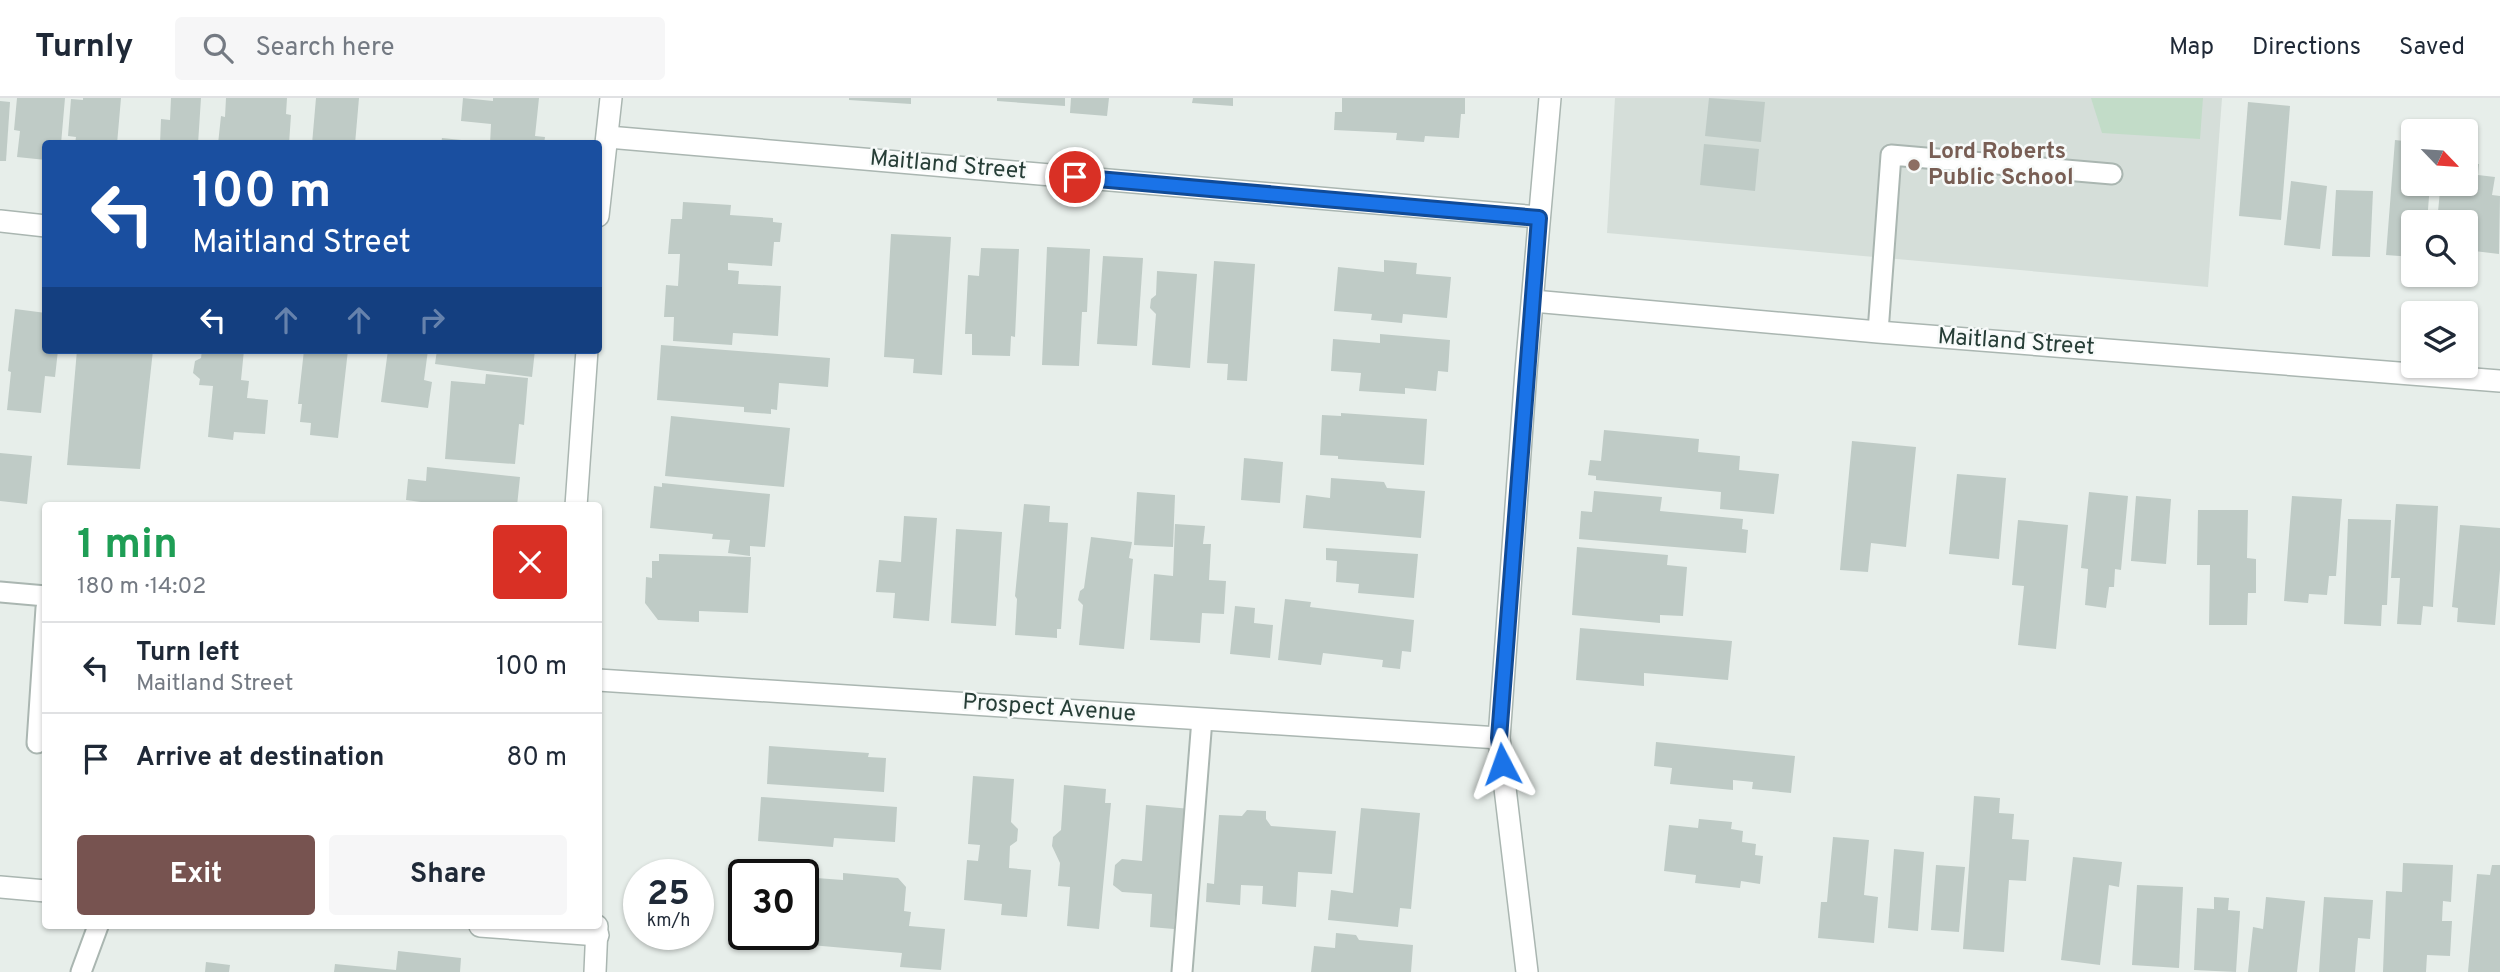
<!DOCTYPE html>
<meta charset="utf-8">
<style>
:root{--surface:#fff;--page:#f6f6f7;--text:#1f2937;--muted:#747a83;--line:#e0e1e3;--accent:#775350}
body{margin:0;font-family:Overpass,sans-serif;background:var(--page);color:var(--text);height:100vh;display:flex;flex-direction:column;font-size:26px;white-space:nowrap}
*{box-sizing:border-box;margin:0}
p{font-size:23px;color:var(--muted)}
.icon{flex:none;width:38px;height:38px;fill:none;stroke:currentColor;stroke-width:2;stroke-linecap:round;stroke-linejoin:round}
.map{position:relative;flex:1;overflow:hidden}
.sheet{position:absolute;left:42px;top:404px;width:560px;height:427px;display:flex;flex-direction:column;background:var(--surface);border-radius:7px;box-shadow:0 2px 5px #0004}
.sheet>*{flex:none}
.banner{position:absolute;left:42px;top:42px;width:560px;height:214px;border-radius:7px;box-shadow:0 2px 5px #0004;background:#1a4fa0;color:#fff;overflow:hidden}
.needle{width:46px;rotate:115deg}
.tools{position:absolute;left:2401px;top:21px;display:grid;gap:14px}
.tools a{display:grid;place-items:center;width:77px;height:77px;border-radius:7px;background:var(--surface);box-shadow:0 2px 5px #0004;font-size:35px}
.speed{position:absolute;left:623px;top:761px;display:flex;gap:14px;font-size:35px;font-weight:700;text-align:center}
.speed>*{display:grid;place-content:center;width:91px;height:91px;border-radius:50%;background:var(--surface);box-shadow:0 2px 5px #0004;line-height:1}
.speed small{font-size:18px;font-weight:400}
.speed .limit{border:4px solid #111;border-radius:10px;background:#fff;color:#111}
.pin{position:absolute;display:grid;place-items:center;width:60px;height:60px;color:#fff;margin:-30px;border:4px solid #fff;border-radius:50%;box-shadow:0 2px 7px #0007}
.me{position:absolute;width:77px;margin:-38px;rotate:356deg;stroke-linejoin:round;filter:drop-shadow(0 0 5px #0008)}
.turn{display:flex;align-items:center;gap:24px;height:147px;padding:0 35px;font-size:32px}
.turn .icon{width:91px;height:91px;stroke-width:2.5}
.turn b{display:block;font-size:49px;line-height:60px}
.lanes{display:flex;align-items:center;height:66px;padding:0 35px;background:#0003;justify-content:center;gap:35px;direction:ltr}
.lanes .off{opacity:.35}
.round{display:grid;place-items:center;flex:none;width:74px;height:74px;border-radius:7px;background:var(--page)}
.head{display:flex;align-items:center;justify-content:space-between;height:119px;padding:0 35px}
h1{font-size:42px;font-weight:700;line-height:52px;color:#1e9e55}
.primary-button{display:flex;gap:14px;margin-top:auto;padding:14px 35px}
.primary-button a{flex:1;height:80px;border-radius:7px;background:var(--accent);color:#fff;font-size:28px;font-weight:700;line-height:80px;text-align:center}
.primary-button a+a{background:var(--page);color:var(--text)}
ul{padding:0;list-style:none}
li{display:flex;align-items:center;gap:21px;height:91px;padding:0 35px;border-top:2px solid var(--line)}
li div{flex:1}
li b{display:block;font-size:26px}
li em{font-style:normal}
header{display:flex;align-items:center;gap:42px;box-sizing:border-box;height:98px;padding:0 35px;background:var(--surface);border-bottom:2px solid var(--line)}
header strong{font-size:33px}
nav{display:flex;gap:38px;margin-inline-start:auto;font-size:24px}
.search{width:490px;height:63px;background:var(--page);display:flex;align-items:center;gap:18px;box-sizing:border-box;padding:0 24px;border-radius:7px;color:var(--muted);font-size:26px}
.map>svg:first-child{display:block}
.built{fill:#d5ded9}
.green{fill:#c2dcc8}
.building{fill:#bfcbc6}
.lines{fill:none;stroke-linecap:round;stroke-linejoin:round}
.lane-casing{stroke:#aab6b1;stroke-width:23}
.street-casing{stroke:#aab6b1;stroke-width:24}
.lane{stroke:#fff;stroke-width:19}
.street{stroke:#fff;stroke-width:21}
.route-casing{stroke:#114b97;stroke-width:18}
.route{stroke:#1a73e8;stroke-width:12}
.education-dot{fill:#8d6e63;stroke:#f7faf9;stroke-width:2.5}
.labels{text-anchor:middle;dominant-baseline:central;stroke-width:5;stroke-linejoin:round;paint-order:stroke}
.education-label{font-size:23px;font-weight:bold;fill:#785e54;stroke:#f7faf9;text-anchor:start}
.street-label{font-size:23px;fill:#273e37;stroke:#f7faf9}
</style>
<header>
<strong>Turnly</strong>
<div class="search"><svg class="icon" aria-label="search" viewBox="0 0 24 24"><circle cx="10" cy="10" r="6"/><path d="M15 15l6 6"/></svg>Search here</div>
<nav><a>Map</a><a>Directions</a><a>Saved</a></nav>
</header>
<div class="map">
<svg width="2500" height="874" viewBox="0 0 2500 874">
<rect width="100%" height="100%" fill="#e7eeea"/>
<polygon class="built" points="1615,0 2222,0 2208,189 1607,135"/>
<polygon class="green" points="2091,0 2203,0 2200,41 2102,35"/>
<g class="building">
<polygon points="17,0 65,0 61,46 46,46 46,62 17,59 20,33 14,32"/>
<polygon points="83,0 121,0 117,46 75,46 76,39 68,38 71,1 83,2"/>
<polygon points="171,0 201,0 198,46 160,46 161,21 170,22"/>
<polygon points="226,0 287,0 286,16 291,17 289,46 218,46 221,18 225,19"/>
<polygon points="316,0 359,0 355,46 312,46"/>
<polygon points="463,0 493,3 493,0 539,0 535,38 545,39 544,46 490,46 491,26 461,23"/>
<polygon points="849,0 911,0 911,6 849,2"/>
<polygon points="997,0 1065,0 1065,8 997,3"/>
<polygon points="1071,0 1109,0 1107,18 1070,15"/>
<polygon points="1193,0 1233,0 1233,8 1192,5"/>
<polygon points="1342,0 1465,0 1465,16 1461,16 1459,40 1425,38 1424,44 1396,42 1397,35 1334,32 1335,14 1342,14"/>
<polygon points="1709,0 1765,4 1761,44 1705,38"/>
<polygon points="0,3 10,4 6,63 0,63"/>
<polygon points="2248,4 2290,8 2281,122 2239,118"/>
<polygon points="442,40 481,44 481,46 441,46"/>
<polygon points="2395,42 2413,44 2413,86 2430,86 2427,124 2413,124 2413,159 2386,157"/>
<polygon points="1704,46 1759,51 1755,93 1700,87"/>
<polygon points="2466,65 2479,66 2478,77 2495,79 2492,97 2500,98 2499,156 2466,152 2466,124 2437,124 2440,93 2457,95 2458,86 2466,86"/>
<polygon points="2291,83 2327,88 2320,151 2284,147"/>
<polygon points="2336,92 2373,93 2370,159 2332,158"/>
<polygon points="683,104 731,107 730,117 773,120 773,124 782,125 780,144 774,144 772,168 728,165 728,172 739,173 738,186 781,188 778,238 733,235 732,247 673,243 674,219 664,219 666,187 678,188 680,156 668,156 671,121 682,121"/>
<polygon points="891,136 951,139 942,277 913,275 914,261 884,259"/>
<polygon points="1047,149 1090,151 1087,214 1082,214 1079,268 1042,267"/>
<polygon points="981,150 1019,151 1015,239 1011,238 1010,258 972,257 972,236 965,236 968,177 979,178"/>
<polygon points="1103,158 1143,160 1137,248 1097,246"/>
<polygon points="1384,162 1417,165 1416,176 1451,179 1447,220 1403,216 1402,225 1371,222 1372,216 1334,213 1338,169 1384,174"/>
<polygon points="1214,163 1255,166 1247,283 1227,282 1228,266 1207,265"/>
<polygon points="1157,173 1197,176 1190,270 1152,267 1156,216 1150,210 1151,201 1156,197"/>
<polygon points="15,211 46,215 46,252 58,252 55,279 45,278 41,315 7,312 11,274 8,273"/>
<polygon points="1380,236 1450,242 1448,274 1438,273 1436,293 1405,290 1405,296 1359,293 1361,275 1331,273 1333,241 1380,245"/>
<polygon points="661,247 830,260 828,289 779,285 777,312 771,311 771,316 744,314 744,309 657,302"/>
<polygon points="77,252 153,252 140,371 67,367"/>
<polygon points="202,252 244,252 241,282 249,283 247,300 268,302 265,336 234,334 233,342 208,339 213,288 199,287 200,281 193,275 195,263 201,260"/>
<polygon points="304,252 348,252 338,340 310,337 311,325 300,324 302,306 298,306"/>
<polygon points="388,252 428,252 424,282 432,284 428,310 381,304"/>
<polygon points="437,252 535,252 532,279 435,266"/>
<polygon points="486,276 528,280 524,327 519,326 515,366 445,361 451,283 485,286"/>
<polygon points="1341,315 1427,321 1424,367 1338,361 1338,358 1320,357 1322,317 1341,318"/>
<polygon points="671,318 790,330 784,389 665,378"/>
<polygon points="1604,332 1699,341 1698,354 1740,358 1739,372 1779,376 1774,416 1720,411 1721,394 1596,382 1596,378 1588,377 1590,362 1601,363"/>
<polygon points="1852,343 1916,349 1906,449 1871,445 1868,474 1840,472"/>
<polygon points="0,355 32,358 27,406 0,403"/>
<polygon points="1244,360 1283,364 1280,405 1241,402"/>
<polygon points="427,369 520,379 517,408 451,408 406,402 408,381 426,383"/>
<polygon points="1957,376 2006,380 1999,461 1949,456"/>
<polygon points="1331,380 1384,384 1387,390 1425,393 1421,440 1303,430 1306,397 1330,400"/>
<polygon points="662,385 770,396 765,449 750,448 750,458 728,455 730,442 712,441 713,436 650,430 654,388 662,389"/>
<polygon points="1594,393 1662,399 1660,413 1743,421 1742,431 1748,432 1746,455 1579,441 1581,413 1592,414"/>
<polygon points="1137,394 1175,397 1173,449 1134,447"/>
<polygon points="2089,394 2128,398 2121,472 2115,471 2114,489 2109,489 2106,510 2085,507 2088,471 2081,470"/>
<polygon points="2136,398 2171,401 2166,466 2131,463"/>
<polygon points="2292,398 2342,401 2336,478 2329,478 2327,497 2309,496 2308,505 2284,503"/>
<polygon points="1024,406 1050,408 1049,424 1068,425 1061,531 1057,531 1057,540 1015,537 1017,501 1015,498"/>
<polygon points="2396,406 2438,408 2433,509 2423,508 2421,527 2397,526 2400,480 2391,480"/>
<polygon points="2198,412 2248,412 2247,460 2256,461 2256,495 2248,495 2247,527 2209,527 2210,467 2197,467"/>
<polygon points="904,418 937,420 929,523 893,520 895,495 876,494 879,462 901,464"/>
<polygon points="2348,421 2391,422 2387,507 2382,507 2381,528 2344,526"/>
<polygon points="2018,422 2068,427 2056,551 2018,547 2024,488 2012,487"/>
<polygon points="1175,426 1205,428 1203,446 1211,446 1209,482 1226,483 1224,516 1202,515 1200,545 1150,542 1154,476 1173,478"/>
<polygon points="2460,427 2500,430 2500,472 2495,527 2457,524 2458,510 2452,509"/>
<polygon points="956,431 1002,434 996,528 951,525"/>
<polygon points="1091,439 1132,444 1129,460 1133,461 1124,551 1079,547 1083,507 1078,502 1080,493 1084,490"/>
<polygon points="1577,449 1668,457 1667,467 1687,469 1683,518 1660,517 1660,525 1572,517"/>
<polygon points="1326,450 1418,456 1414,500 1358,495 1359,486 1336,484 1337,463 1326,462"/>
<polygon points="659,456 751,459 748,515 699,513 699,524 658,522 645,505 646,479 652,480 652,463 659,463"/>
<polygon points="1285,501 1311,504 1310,509 1414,522 1411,554 1402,553 1400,571 1382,569 1383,562 1323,555 1321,567 1278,562"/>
<polygon points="1235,508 1255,510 1254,525 1273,527 1270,560 1230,556"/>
<polygon points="1580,530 1732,543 1728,582 1644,575 1644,588 1576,582"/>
<polygon points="1656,644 1795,658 1791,695 1752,691 1753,684 1733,682 1733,692 1670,686 1672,670 1654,668"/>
<polygon points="769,648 869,655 868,659 886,660 884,694 767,686"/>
<polygon points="973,678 1014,681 1011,724 1018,731 1017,743 1010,748 1009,770 1031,772 1027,819 1001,817 1002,806 964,802 967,762 978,763 980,747 968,746"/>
<polygon points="1064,687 1106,691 1105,705 1111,705 1099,831 1067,828 1070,789 1058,788 1060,765 1052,748 1053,739 1061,732"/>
<polygon points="1974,698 2000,700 1999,715 2014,716 2012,741 2029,742 2026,783 2009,782 2004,854 1963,851"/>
<polygon points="761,699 897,709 895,744 834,740 833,749 758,743"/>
<polygon points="1146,707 1191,711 1183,818 1175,817 1174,831 1150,829 1152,796 1122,794 1113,787 1115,767 1122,761 1142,763"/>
<polygon points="1361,710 1420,715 1411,811 1400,810 1398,829 1328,822 1331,792 1353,795"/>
<polygon points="1247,712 1266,713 1266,721 1271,728 1336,733 1332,776 1298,774 1296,809 1262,806 1263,788 1241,787 1240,807 1206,804 1207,785 1214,786 1219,717 1242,718"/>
<polygon points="1699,721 1732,724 1731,731 1743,733 1742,744 1756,746 1755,757 1763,758 1760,786 1741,783 1740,790 1695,785 1696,777 1664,773 1669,727 1698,730"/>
<polygon points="1833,739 1869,742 1864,797 1878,799 1874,845 1818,840 1821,804 1827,804"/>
<polygon points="1894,751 1924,754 1918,833 1888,830"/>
<polygon points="2073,759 2122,764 2119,789 2109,787 2100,867 2061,862"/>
<polygon points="2403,765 2453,767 2451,804 2443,803 2442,823 2452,823 2450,858 2427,857 2426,874 2383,874 2386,793 2402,794"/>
<polygon points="752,766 779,769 779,777 751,777"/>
<polygon points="1936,767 1965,769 1959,834 1931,832"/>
<polygon points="2492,767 2500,767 2500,874 2468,874 2477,776 2490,777"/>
<polygon points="843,775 898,780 906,789 904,813 911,814 909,828 945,831 941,872 900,869 902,855 742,841 742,836 803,836 803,779 843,782"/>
<polygon points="2137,787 2183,789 2179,870 2132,867"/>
<polygon points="734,798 744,799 744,816 733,815"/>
<polygon points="2214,799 2229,800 2228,812 2240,813 2236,874 2194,872 2197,810 2214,811"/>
<polygon points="2266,799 2305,803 2297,874 2248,874 2253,829 2263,831"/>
<polygon points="2324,799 2373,802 2370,841 2358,840 2355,874 2319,874"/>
<polygon points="1336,835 1356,837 1359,842 1413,847 1411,874 1311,874 1314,848 1335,850"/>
<polygon points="398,853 461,860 460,874 334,874 335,866 396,872"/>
<polygon points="206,864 230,867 229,874 205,874"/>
</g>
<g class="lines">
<defs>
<g id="lane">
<polyline points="1878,234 1891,57 2112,76"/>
<polyline points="0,494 46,498"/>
<polyline points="37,645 46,510"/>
<polyline points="81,874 98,828"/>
<polyline points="1182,874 1202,621"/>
</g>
<g id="street">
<polyline points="608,39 1539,119"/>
<polyline points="598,118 611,0"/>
<polyline points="0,123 46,128"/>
<polyline points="1533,203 1878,234 2500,283"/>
<polyline points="576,408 587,252"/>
<polyline points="598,582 1499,640"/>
<polyline points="0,789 46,793"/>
<polyline points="480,828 598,837"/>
<polyline points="595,874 597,828"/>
<polyline points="1527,874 1499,640 1526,273 1550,0"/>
</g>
</defs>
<use href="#lane" class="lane-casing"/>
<use href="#street" class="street-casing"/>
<use href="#lane" class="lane"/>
<use href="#street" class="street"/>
</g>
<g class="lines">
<defs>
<polyline id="route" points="1075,79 1539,120 1499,640 1502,666"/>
</defs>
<use href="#route" class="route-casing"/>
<use href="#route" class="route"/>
</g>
<circle class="education-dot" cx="1914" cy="67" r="7"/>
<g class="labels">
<g class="education-label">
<text x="1928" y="54">Lord Roberts<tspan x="1928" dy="26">Public School</tspan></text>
</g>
<g class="street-label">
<text transform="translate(948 68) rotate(5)">Maitland Street</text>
<text transform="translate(2016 245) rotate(4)">Maitland Street</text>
<text transform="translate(1049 611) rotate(4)">Prospect Avenue</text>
</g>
</g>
</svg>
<div class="tools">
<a><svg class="needle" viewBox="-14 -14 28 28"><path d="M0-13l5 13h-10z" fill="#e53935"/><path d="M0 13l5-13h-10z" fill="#747a83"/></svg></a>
<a><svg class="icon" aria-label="search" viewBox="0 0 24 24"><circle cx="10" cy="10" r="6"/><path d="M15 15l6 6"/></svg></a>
<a><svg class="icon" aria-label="layers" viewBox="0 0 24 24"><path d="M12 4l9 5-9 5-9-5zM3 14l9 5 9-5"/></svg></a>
</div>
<div class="speed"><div>25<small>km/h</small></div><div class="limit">30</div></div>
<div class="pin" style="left:1075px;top:79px;background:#d93025"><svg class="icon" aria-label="arrive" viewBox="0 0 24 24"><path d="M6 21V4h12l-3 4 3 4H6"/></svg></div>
<svg class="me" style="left:1502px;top:666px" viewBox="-20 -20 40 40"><path d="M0-17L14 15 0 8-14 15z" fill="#1a73e8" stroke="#fff" stroke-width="4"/></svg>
<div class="banner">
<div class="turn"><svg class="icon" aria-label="left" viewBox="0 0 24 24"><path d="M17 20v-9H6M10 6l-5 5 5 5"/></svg><div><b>100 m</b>Maitland Street</div></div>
<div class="lanes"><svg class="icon" aria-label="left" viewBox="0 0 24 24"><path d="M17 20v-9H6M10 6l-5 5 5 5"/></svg><svg class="icon off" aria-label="ahead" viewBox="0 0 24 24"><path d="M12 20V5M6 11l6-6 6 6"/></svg><svg class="icon off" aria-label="ahead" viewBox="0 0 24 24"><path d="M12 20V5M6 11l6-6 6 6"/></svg><svg class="icon off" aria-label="right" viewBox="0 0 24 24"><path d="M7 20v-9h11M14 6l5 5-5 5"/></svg></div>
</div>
<section class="sheet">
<div class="head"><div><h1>1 min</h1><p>180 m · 14:02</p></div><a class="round" style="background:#d93025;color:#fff"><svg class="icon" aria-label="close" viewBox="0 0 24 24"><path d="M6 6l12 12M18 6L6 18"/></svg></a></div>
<ul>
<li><svg class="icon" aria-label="left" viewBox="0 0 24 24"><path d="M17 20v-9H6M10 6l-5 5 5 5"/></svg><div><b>Turn left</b><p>Maitland Street</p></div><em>100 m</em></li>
<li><svg class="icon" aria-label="arrive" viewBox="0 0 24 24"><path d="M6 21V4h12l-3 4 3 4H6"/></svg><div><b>Arrive at destination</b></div><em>80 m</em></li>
</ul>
<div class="primary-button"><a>Exit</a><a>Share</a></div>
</section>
</div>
